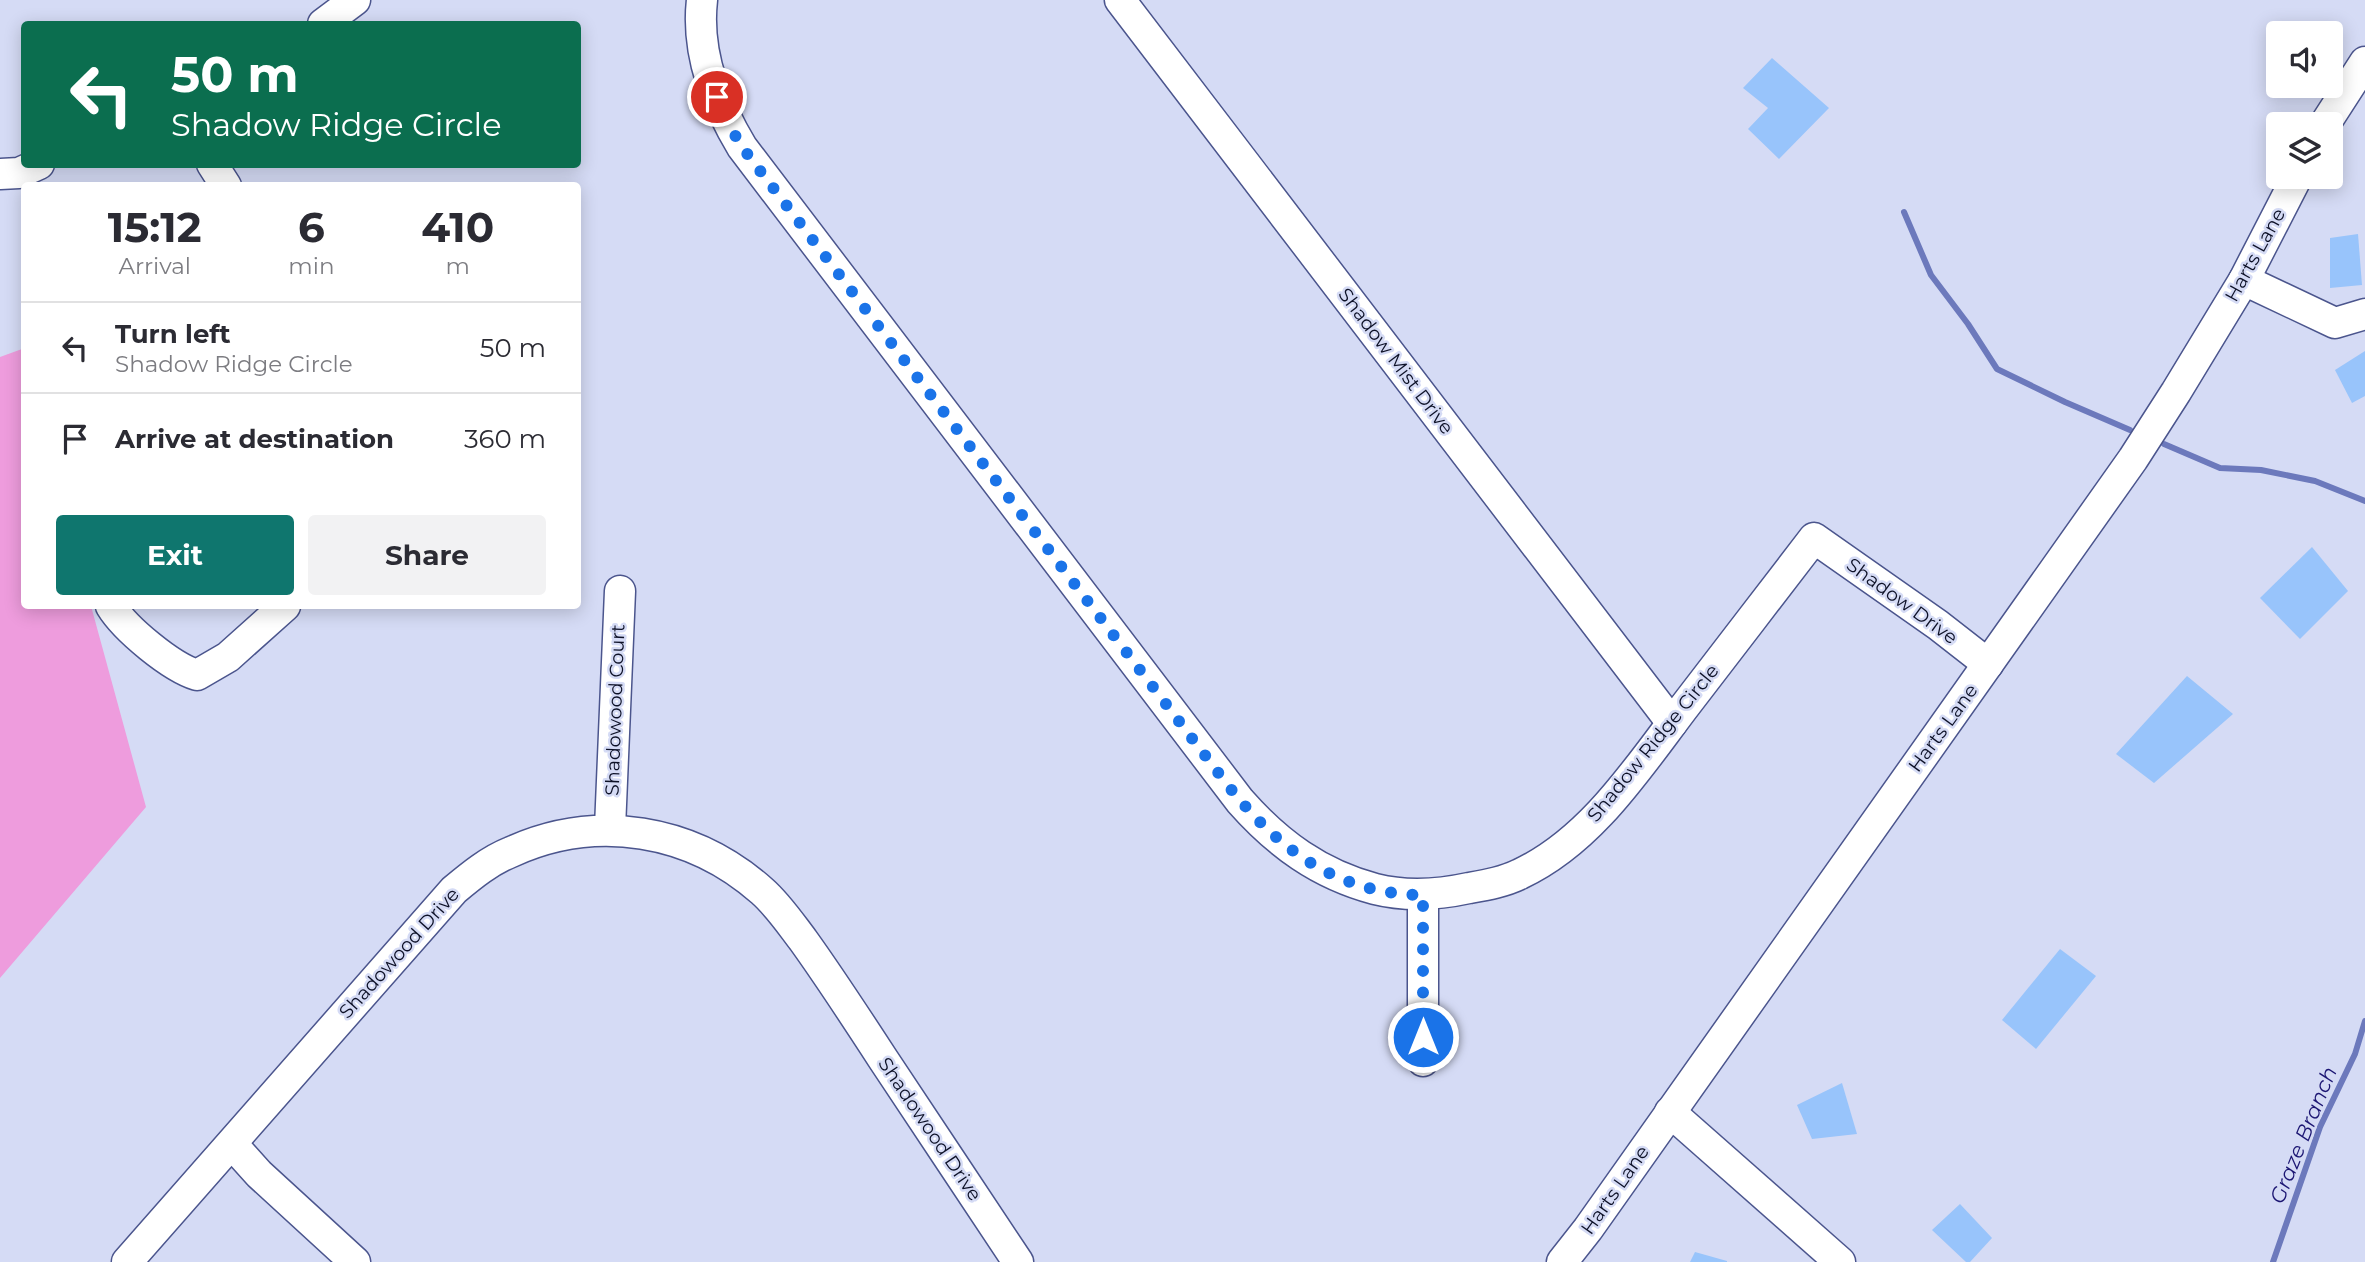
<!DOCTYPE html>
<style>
:root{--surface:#fff;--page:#f2f2f3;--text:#2b2b33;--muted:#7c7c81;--line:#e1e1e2;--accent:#0f766e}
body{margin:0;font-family:Montserrat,sans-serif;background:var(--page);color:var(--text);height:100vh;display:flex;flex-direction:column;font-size:26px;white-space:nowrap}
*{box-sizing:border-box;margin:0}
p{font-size:23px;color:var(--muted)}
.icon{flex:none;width:38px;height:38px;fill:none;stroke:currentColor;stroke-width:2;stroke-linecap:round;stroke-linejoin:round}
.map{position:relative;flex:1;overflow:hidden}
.side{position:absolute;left:21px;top:182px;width:560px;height:427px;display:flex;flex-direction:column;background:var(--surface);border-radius:7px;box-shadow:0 4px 18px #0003}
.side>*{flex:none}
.hud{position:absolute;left:21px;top:21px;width:560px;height:147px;border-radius:7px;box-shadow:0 4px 18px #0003;background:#0b6e4f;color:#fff;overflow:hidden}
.fabs{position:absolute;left:2266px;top:21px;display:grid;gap:14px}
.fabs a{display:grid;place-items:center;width:77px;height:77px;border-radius:7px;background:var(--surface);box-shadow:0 4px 18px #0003;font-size:35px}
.pin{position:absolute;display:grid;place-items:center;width:60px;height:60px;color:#fff;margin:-30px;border:4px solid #fff;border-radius:50%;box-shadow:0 2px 7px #0007}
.me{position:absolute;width:77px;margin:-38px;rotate:0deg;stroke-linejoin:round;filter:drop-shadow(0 0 5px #0008)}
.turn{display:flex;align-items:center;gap:24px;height:147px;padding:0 35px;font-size:32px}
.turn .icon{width:91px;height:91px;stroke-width:2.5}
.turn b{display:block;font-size:49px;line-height:60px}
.eta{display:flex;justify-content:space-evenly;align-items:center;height:119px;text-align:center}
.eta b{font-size:42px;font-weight:700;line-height:49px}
.action{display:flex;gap:14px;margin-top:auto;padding:14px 35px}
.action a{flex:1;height:80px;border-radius:7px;background:var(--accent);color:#fff;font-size:28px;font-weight:700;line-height:80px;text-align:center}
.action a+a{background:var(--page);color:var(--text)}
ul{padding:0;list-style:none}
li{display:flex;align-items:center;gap:21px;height:91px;padding:0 35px;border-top:2px solid var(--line)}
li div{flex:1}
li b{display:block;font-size:26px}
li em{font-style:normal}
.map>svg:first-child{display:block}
.green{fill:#ee9cdd}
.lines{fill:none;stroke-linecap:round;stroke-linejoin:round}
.stream{stroke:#6c79bc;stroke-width:6}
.building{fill:#98c4fb}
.minor-casing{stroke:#4b558d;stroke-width:33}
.minor{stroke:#fff;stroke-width:30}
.route{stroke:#1a73e8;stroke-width:12;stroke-dasharray:0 21.6}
.labels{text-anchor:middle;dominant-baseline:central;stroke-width:5;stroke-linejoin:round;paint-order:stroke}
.street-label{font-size:19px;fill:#0d1127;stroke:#d5dbf5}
.water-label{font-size:21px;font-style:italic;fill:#1c1673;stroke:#d5dbf5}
</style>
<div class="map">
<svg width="2365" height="1262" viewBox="0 0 2365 1262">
<rect width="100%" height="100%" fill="#d5dbf5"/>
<polygon class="green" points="22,349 24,359 24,606 91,606 146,807 0,978 0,357"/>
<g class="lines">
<g class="stream">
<polyline points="1904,212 1931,275 1968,324 1997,369 2065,402 2130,430"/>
<polyline points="2164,444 2220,468 2261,470 2315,481 2365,501"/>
<polyline points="2273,1262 2320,1127 2355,1054 2365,1021"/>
</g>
</g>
<g class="building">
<polygon points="1772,58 1829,108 1779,159 1748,129 1768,108 1743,88"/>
<polygon points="2358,234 2362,285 2330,288 2330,238"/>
<polygon points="2365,351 2365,396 2352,403 2335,370"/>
<polygon points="2312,547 2348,591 2300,639 2260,598"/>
<polygon points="2187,676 2233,714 2154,783 2116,754"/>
<polygon points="2060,949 2096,976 2036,1049 2002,1020"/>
<polygon points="1842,1083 1857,1134 1812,1139 1797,1105"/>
<polygon points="1960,1204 1992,1238 1970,1262 1966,1262 1932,1230"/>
<polygon points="1695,1252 1727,1261 1727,1262 1690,1262"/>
</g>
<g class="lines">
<defs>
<g id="minor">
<path d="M702 0C696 52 716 104 742 147L1240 801C1278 844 1319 874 1375 889 1407 897 1437 895 1469 888 1486 885 1504 882 1520 874 1593 840 1641 763 1688 702 1730 647 1772 593 1814 538L1938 625 1988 664"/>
<polyline points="1120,0 1672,723"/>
<polyline points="323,24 355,0"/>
<polyline points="2325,124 2365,62"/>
<polyline points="212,164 226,186"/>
<polyline points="0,174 19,173 39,164"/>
<polyline points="2244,280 2335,323 2365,314"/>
<path d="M111 606C125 629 171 667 197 675L228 657 285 606"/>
<polyline points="610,828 620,591"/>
<polyline points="1423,1061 1423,895"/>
<polyline points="1670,1112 1840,1262"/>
<polyline points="232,1144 259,1174 355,1262"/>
<path d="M127 1262 454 890C472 875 489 861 511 852 596 813 692 829 762 891 778 905 790 923 803 940 831 979 857 1019 883 1059 928 1127 973 1194 1018 1262"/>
<polyline points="1562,1262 1588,1229 2133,459 2176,392 2244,280 2297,177"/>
</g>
</defs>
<use href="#minor" class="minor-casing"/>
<use href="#minor" class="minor"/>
</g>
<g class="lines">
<path class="route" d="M717 97 729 125 742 147 1223 779C1275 847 1335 894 1423 895V1037"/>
</g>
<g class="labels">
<g class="street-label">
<text transform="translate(2255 255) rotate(-61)">Harts Lane</text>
<text transform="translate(1396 361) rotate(53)">Shadow Mist Drive</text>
<text transform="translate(1902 601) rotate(36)">Shadow Drive</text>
<text transform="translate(615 710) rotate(-88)">Shadowood Court</text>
<text transform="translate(1943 728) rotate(-54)">Harts Lane</text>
<text transform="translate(1653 743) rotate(-51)">Shadow Ridge Circle</text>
<text transform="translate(399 953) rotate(-48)">Shadowood Drive</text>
<text transform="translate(930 1129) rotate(56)">Shadowood Drive</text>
<text transform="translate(1615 1190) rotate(-55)">Harts Lane</text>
</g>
<g class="water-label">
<text transform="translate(2303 1135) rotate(-68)">Graze Branch</text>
</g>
</g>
</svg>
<div class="fabs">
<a><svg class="icon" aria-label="sound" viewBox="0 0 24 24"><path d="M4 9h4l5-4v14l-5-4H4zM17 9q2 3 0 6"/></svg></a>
<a><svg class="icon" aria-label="layers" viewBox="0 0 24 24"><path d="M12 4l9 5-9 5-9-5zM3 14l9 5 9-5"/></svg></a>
</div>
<div class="pin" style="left:717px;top:97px;background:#d93025"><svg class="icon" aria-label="arrive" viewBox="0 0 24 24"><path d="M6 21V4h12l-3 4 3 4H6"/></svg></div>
<svg class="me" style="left:1423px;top:1037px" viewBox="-20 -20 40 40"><circle r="17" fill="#1a73e8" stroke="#fff" stroke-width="3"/><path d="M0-11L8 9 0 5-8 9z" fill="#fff"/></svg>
<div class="hud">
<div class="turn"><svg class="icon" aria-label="left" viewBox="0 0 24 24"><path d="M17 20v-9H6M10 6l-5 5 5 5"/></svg><div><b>50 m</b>Shadow Ridge Circle</div></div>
</div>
<section class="side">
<div class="eta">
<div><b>15:12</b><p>Arrival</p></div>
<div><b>6</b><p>min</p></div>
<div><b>410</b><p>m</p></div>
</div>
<ul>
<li><svg class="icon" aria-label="left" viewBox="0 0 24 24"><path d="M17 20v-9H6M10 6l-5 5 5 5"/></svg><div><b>Turn left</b><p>Shadow Ridge Circle</p></div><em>50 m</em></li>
<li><svg class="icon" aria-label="arrive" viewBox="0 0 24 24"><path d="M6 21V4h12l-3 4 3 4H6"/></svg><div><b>Arrive at destination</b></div><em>360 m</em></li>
</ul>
<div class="action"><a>Exit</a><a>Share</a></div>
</section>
</div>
